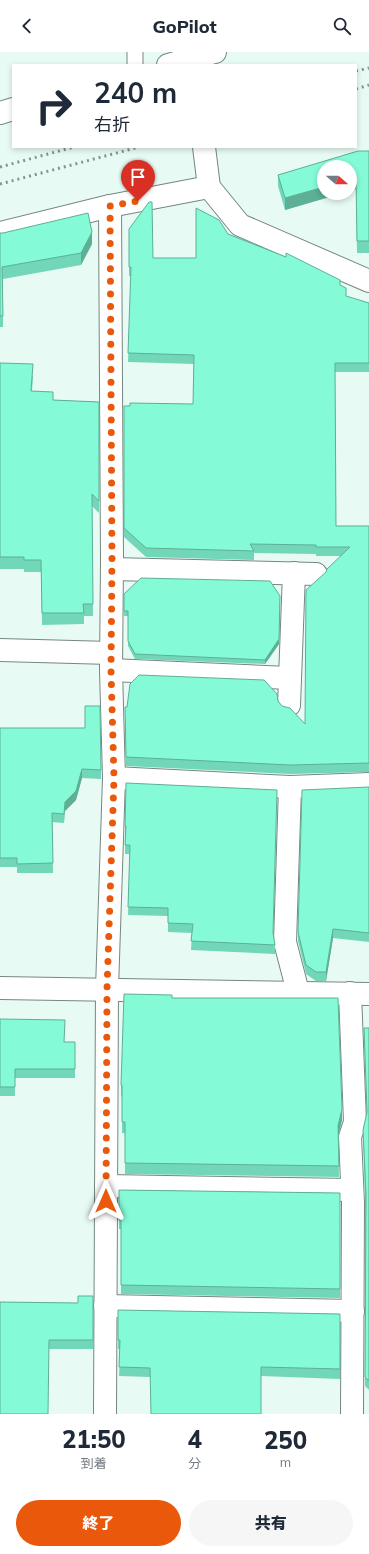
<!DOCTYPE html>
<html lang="ja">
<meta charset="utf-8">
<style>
:root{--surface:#fff;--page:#f6f6f7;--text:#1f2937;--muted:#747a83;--accent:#ea580c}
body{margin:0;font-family:Mulish,"Noto Sans JP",sans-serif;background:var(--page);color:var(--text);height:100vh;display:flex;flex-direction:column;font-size:15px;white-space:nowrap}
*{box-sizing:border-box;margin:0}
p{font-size:13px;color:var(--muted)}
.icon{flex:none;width:22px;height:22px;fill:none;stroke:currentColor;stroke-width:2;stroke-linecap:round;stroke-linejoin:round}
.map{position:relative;height:1362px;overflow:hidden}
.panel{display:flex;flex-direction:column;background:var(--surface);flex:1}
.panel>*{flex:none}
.hud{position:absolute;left:12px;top:12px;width:345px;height:84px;border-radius:0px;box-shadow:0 2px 6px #0003;background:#fff;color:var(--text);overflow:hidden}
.needle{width:26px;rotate:111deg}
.fabs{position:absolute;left:317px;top:108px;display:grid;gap:8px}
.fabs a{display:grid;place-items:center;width:40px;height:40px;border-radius:50%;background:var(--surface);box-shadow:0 2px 6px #0003;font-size:20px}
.pin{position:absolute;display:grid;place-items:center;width:34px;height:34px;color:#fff;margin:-41px -17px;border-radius:50% 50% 50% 0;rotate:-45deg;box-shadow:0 0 4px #0007}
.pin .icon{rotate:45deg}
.me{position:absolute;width:44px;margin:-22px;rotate:0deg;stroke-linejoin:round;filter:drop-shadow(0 0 3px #0008)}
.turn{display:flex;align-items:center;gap:14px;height:84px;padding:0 16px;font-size:18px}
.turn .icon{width:52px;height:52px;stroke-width:2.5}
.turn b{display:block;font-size:28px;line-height:34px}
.eta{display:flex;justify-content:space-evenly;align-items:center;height:68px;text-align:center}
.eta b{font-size:24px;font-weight:800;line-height:28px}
.button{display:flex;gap:8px;margin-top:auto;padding:8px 16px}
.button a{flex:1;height:46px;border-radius:24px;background:var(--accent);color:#fff;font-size:16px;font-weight:800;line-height:46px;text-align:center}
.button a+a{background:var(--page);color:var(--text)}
header{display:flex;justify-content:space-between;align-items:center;height:52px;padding:0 16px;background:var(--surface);font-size:18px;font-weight:800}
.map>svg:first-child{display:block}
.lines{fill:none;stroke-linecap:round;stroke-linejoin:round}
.service-casing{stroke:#758780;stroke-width:17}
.minor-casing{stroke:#758780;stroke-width:24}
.service{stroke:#fff;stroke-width:15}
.minor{stroke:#fff;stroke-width:22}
.rail{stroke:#86938f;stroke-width:3;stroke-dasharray:2 4;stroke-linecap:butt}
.wall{fill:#72d7b8}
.shaded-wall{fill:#5daf96}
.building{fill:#85fad6;stroke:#5daf96}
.route{stroke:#ea580c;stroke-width:7;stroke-dasharray:0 12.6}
</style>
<header><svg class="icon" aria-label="back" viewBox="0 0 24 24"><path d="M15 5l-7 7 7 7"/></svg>GoPilot<svg class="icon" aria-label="search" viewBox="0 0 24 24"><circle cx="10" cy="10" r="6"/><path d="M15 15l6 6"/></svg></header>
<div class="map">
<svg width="369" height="1362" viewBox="0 0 369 1362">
<rect width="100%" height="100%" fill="#e7fbf4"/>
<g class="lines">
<defs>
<polyline id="service" points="135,13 135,0"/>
<g id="minor">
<polyline points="168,13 215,0"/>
<polyline points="0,61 13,57"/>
<polyline points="204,95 209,135 240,173 369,229"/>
<polyline points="0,181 110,154 209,135"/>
<polyline points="112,517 316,522"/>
<polyline points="0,598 111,601"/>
<polyline points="111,618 290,626"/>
<polyline points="289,653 294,521"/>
<polyline points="114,726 290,735 369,732"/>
<polyline points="290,735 285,890 298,940"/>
<polyline points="0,936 369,942"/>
<polyline points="350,941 355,1070 350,1085 353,1151 352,1362"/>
<polyline points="106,1134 352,1138"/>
<polyline points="105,1254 353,1259"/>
<polyline points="105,1362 107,937 114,726 111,618 112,509 110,154"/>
</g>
</defs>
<use href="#service" class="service-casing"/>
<use href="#minor" class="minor-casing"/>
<use href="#service" class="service"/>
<use href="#minor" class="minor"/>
<g class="rail">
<polyline points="356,19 369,16"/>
<polyline points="356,37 369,33"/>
<polyline points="0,115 74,95"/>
<polyline points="0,132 139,95"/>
</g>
</g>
<g class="wall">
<polygon points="369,99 369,201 357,201 356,137 324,141 343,141 285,158 278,134 278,123"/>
<polygon points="129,177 153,206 196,206 228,182 340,233 346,245 369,251 369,320 335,320 336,474 369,474 369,720 290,722 126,714 125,664 278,649 282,654 305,672 326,520 341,504 316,504 316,502 254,501 254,508 146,505 124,485 124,354 193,352 194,312 128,310 131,224 129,224"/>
<polygon points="0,181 92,192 81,213 3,227 3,275 0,275"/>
<polygon points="0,311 33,324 32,339 53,348 99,350 99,461 92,454 93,564 84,564 84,572 42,573 41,520 24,520 24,517 0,517"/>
<polygon points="124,542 279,592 265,612 135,607 128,594 128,564 124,564"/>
<polygon points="0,676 101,718 101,727 82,726 76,748 65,759 64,771 52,770 53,821 17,821 17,815 0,815"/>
<polygon points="126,731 273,882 275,893 275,902 191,898 192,881 168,880 168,864 128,863 130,802 125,802 125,774"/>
<polygon points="369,735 369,890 333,886 326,929 316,929 306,922 298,889 298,880"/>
<polygon points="172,946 342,1068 338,1084 339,1125 125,1122 125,1081 122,1081 122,1045 121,1044 121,1033"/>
<polygon points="0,967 65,990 75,990 75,1026 15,1026 15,1044 0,1044"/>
<polygon points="364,976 369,976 369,1338 365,1334 365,1150 363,1078 367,1062"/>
<polygon points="119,1138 340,1141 340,1246 121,1242 121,1177 119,1177"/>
<polygon points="93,1244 93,1297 49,1297 0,1250 78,1251"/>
<polygon points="118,1258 340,1262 340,1327 261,1324 150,1325 119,1324 120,1297 118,1297"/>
</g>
<g class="shaded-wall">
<polygon points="356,125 356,137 350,139 350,127"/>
<polygon points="324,135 324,141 343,141 285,158 285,146"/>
<polygon points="92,180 92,192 81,213 81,201"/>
<polygon points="280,544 279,592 265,612 265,608"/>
<polygon points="82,717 82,726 76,748 65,759 64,771 65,750"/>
<polygon points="333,877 333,886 326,929 326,920"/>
<polygon points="342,1057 342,1068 338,1086 338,1074"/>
</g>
<g class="building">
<polygon points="358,99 369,99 369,189 357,189 356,125 350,127 350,115 324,115 324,135 285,146 278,123"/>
<polygon points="149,150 152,150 153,206 196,206 196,156 219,168 228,182 286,205 286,201 340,228 340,233 346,236 346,244 369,251 369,311 335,311 336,474 369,474 369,711 290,713 126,705 125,655 127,655 130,632 139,623 264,628 277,642 278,649 282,654 290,656 305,672 306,538 326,520 327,517 350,495 316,495 316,493 250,492 254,499 146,496 124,476 124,354 130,354 130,351 193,352 194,303 128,301 131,215 129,215 129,177"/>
<polygon points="88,161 92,180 81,201 2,215 3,264 0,264 0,181 3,181"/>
<polygon points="0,311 33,312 31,339 53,340 53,348 99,350 99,449 92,442 93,552 83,552 84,561 42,561 41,508 24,508 24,505 0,505"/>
<polygon points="141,526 270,529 280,544 279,587 265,608 135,602 128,589 128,559 124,559 124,542"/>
<polygon points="85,654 100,654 101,718 82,717 76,739 65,750 64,762 52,761 53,811 17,812 17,806 0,806 0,676 85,676"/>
<polygon points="126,731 277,738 273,881 275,893 191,889 193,872 168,871 168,856 128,855 130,793 125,793 126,774 125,774"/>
<polygon points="369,735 369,881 333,877 326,920 316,920 306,913 298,880 302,738"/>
<polygon points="124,942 172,943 172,946 338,946 342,1057 338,1074 339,1114 125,1111 125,1070 122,1070 122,1033 121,1033"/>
<polygon points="0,967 65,968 64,990 75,990 75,1017 15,1017 15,1035 0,1035"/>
<polygon points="364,976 369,976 369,1329 365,1325 366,1142 363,1078 367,1060"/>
<polygon points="119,1138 340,1141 340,1237 121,1233 121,1168 119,1168"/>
<polygon points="78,1244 93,1244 93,1288 49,1288 48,1362 0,1362 0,1250 78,1251"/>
<polygon points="118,1258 340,1262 340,1317 261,1315 261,1362 151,1362 150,1316 119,1315 120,1288 118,1288"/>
</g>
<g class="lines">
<polyline class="route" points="106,1149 107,937 114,726 111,618 112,509 110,154 138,149"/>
</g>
</svg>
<div class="fabs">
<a><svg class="needle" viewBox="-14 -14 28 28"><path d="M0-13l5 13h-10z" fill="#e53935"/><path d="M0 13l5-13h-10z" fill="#747a83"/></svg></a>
</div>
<div class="pin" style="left:138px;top:149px;background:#d93025"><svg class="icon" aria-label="arrive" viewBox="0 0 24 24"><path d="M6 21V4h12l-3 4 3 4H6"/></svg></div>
<svg class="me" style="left:106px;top:1149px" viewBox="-20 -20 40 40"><path d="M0-17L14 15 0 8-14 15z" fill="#ea580c" stroke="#fff" stroke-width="4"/></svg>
<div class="hud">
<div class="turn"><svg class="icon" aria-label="right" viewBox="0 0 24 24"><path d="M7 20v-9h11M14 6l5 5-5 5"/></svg><div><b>240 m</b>右折</div></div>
</div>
</div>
<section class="panel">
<div class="eta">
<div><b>21:50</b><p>到着</p></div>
<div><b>4</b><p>分</p></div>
<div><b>250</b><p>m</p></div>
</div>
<div class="button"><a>終了</a><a>共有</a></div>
</section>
